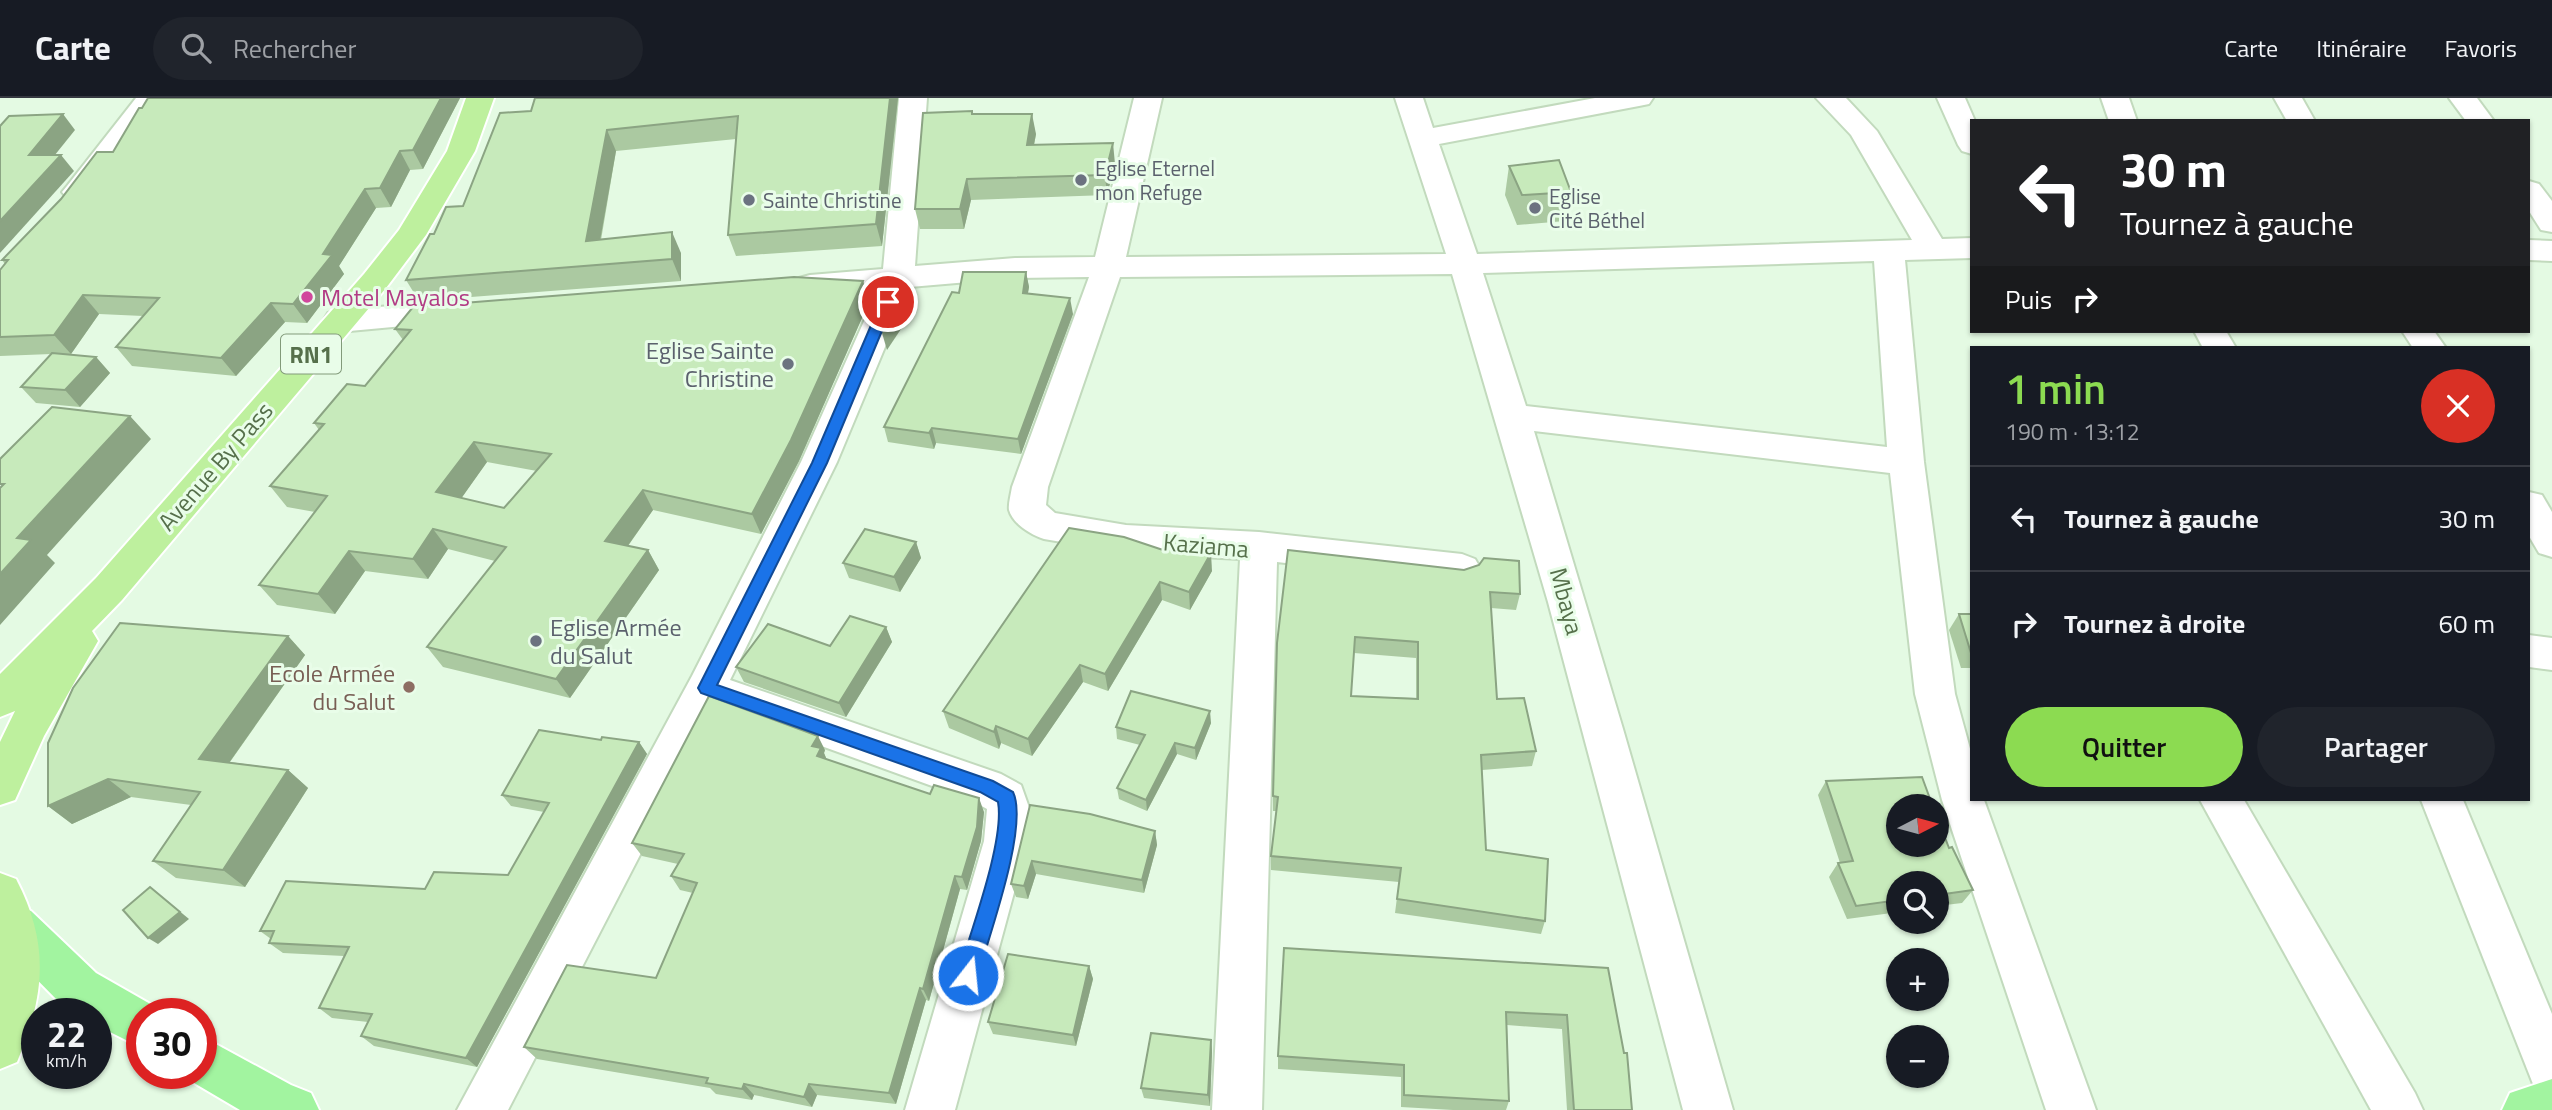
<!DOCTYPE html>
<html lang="fr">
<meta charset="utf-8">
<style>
:root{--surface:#171b24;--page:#20242c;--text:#f1f3f6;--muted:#9ea1a6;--line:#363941;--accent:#8cdb51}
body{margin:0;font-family:"Titillium Web",sans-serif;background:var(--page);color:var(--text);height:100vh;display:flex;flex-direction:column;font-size:26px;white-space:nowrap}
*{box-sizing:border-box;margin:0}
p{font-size:23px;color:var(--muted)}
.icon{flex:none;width:38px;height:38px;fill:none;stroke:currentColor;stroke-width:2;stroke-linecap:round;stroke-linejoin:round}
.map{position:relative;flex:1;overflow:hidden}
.drawer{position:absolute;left:1970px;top:248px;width:560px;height:455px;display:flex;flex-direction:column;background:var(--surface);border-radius:0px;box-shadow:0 2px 5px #0004}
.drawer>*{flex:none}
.guide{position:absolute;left:1970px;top:21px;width:560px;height:214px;border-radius:0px;box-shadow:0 2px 5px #0004;background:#202124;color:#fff;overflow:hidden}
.needle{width:46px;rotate:84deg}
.controls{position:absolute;left:1886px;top:696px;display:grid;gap:14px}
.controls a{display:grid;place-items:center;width:63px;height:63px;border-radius:50%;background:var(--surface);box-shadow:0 2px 5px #0004;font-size:35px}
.speed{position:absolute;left:21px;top:900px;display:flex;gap:14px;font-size:35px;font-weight:700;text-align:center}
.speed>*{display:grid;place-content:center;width:91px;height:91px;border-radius:50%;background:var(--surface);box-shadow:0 2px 5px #0004;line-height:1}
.speed small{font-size:18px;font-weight:400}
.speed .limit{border:10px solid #d22;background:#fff;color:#111}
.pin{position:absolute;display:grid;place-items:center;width:60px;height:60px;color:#fff;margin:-30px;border:4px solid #fff;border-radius:50%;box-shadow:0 2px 7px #0007}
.me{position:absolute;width:77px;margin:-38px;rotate:16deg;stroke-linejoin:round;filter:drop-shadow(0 0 5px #0008)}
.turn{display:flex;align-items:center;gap:24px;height:147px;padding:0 35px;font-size:32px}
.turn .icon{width:91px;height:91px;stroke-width:2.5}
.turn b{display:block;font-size:49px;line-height:60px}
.then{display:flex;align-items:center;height:66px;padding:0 35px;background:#0003;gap:14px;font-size:26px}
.round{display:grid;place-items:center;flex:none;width:74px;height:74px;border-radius:37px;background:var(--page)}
.overview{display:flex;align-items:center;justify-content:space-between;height:119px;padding:0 35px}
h1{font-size:42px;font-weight:600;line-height:52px;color:var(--accent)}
.action{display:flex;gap:14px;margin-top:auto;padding:14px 35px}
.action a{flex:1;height:80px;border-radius:42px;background:var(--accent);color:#111;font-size:28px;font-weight:600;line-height:80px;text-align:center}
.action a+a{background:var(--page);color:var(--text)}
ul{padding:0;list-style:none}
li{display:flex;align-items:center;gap:21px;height:105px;padding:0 35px;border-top:2px solid var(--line)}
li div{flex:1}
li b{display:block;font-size:26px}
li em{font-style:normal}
header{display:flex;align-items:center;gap:42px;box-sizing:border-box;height:98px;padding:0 35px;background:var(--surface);border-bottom:2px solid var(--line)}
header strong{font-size:33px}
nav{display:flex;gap:38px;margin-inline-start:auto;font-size:24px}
.search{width:490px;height:63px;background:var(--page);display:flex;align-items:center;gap:18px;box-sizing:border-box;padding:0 24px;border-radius:38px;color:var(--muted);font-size:26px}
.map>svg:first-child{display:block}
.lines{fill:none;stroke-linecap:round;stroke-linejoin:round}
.minor-casing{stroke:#c2dabd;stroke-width:4}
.major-casing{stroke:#fff;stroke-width:4}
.highway-casing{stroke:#fff;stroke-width:4}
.minor{fill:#fff;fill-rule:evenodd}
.major{fill:#a2f4a0;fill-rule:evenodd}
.highway{fill:#bef09e;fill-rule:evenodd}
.wall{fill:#abc9a1;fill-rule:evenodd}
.shaded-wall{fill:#8ba483}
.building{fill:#c7eabb;stroke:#8ba483;stroke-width:2;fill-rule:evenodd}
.route{fill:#1a73e8;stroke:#114b97;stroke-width:2}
.worship-dot{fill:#6b7280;stroke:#e9fde9;stroke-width:2.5}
.hotel-dot{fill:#d1479c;stroke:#e9fde9;stroke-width:2.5}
.education-dot{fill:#8d6e63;stroke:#e9fde9;stroke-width:2.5}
.labels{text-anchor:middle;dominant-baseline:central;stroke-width:6;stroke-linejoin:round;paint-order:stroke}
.far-worship-label{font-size:21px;fill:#5b616d;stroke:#e9fde9;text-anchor:start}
.shield{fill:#e9fde9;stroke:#829a7a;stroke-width:2}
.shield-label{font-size:23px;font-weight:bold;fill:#56704b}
.hotel-label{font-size:24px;fill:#b23c85;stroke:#e9fde9;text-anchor:start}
.worship-label{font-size:24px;fill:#5b616d;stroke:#e9fde9;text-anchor:end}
.street-label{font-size:24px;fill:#56704b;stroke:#e9fde9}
.education-label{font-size:24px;fill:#785e54;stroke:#e9fde9;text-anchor:end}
</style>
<header>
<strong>Carte</strong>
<div class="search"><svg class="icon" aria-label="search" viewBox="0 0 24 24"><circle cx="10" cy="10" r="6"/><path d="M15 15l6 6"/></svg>Rechercher</div>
<nav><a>Carte</a><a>Itinéraire</a><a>Favoris</a></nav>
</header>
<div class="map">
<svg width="2552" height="1012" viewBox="0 0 2552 1012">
<rect width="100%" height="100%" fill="#e4fae3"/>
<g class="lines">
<defs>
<g id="minor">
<polygon points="136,0 164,0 87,100 77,103 67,100 62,94 67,88"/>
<path d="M899 0H927L915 168 1015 160 1095 159 1134 0H1162L1126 159 1446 156 1395 0H1423L1433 30 1595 0H1653L1649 6 1639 8 1439 46 1477 156 1912 142 1851 37 1816 0H1846L1877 33 1942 141 1972 140V160L1905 162 1924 364 1955 596 1972 658V702H1984L2096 1012H2046L1942 702 1915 596 1890 375 1534 333 1623 631 1733 1012H1683L1548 504 1452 176 1120 179 1048 389 1046 407 1055 415 1126 427 1259 434 1462 456 1475 461 1481 471 1475 481 1462 486 1277 464 1262 1012H1212L1240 461 1126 455 1044 441C1031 437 1013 426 1009 412 1008 406 1011 396 1012 389L1089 179 1015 180 910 189 837 364 730 582 1001 676 1021 687 1032 718 1028 743 955 1012H905L984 743 987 711 971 702 716 610 508 1012H457L692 578 801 364 878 192 810 197 799 194 794 187 799 180 810 177 883 171ZM1874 163 1887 349 1526 308 1483 175Z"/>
<polygon points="1937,0 1965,0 1975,23 1972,23 1972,56 1962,53 1958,47"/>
<polygon points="2101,0 2129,0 2137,23 2109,23"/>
<polygon points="2274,0 2302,0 2315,23 2287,23"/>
<polygon points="2449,0 2477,0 2494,23 2466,23"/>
<polygon points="2529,83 2539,86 2552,103 2552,134 2541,132 2529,113"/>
<polygon points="2529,142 2552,143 2552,163 2529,162"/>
<polygon points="457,203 468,206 473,214 468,222 339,234 328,231 323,223 328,215 339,212"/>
<polygon points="2194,233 2226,233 2236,250 2203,250"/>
<polygon points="2402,233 2434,233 2446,250 2413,250"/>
<polygon points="2529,394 2542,397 2552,414 2552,459 2539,455 2529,438"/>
<polygon points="2529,537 2552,540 2552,572 2529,569"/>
<polygon points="2200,702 2244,702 2415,995 2423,1012 2371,1012"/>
<polygon points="2421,702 2463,702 2552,916 2552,998 2535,991"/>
</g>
<g id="major">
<polygon points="15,807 31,813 96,875 159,911 161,915 142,915 142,950 96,927 96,915 77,915 62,907 0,844 0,813"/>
<polygon points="201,938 291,987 311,995 319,1012 240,1012 184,979 182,975 201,975"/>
<polygon points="2552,981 2552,1012 2502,1012 2510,995"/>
</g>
<g id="highway">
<polygon points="466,0 494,0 475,53 426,137 386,190 122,502 92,533 98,543 44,638 15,702 0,707 0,644 15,613 0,619 0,576 96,480 364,176 399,132 447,53"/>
<path d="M0 775 16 781C50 846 45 897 17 964L0 971Z"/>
</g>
</defs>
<use href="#minor" class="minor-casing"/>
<use href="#major" class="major-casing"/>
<use href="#highway" class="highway-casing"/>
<use href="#minor" class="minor"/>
<use href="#major" class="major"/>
<use href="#highway" class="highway"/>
</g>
<g class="wall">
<polygon points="460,0 423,71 410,72 391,109 376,110 339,168 344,176 307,225 285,224 236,278 132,268 116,249 143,218 99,216 71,256 62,256 96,259 110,275 80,309 36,305 21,289 51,256 0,258 0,172 5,166 2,162 113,54 142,10"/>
<polygon points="535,0 898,0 882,148 736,158 728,137 736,41 616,53 601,142 681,155 681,183 419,203 406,182 434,136 463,108 531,13"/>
<polygon points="973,16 1036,36 1034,47 1115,66 1107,97 971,102 964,131 920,131 915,111"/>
<polygon points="1509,68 1571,94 1565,123 1517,127 1505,97"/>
<polygon points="1026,174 1029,189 1028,195 1073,216 1021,356 936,345 934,351 888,344 884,329 959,195"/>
<path d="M863 183 869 204 799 363 761 436 653 412 628 448 648 452 659 472 570 600 443 569 427 549 495 463 448 451 428 481 365 473 335 516 277 507 259 487 315 414 287 409 270 388 319 332 314 325 365 288 403 242 395 231ZM487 364 537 373 504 410 461 400Z"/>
<polygon points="1069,430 1212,473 1190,512 1162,502 1108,593 1083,584 1032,658 1001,645 999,651 949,630 943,613"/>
<polygon points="916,444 921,460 900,494 849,480 843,465"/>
<path d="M1288 452 1520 496 1516 512 1491 510 1497 601 1536 653 1532 668 1482 672 1486 752 1545 823 1541 836 1395 815 1399 784 1271 772V758L1276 713H1273V698ZM1354 555 1416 560V600L1351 598Z"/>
<polygon points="1959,516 1972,516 1972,570 1961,570 1949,532"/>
<polygon points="886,529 892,544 846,619 744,584 736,569 830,548"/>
<polygon points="288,538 305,557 230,664 288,672 308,690 245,789 176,780 153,763 191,707 131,699 72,726 48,708"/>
<polygon points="1211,625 1196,662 1177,656 1147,713 1119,701 1117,690 1140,647 1117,641 1116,629"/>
<polygon points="601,642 639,644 647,656 477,969 374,948 361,938 368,924 332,920 319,910 344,858 283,855 269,845 271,841 260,833 425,791 508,777 544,714 511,708 502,697"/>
<polygon points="825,652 824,655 827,662 984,714 981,743 967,792 960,791 929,903 926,902 896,1006 817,997 812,1009 754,997 752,1002 716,996 710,990 537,961 524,949 656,880 693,795 680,792 671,778 678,766 642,758 632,745"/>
<polygon points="1826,683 1973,792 1962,805 1937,808 1937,786 1899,786 1899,814 1847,821 1829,779 1838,765 1840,765 1818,697"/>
<polygon points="1030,707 1155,733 1157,747 1144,795 1036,776 1028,801 1016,799 1011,786"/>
<polygon points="1089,868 1093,881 1076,948 993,936 988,924"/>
<polygon points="1608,870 1632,1012 1567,1012 1562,931 1507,927 1509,1003 1506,1012 1453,1012 1401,1009 1401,979 1278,971 1278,958"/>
<polygon points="1211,942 1212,953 1210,1008 1144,1000 1141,990"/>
</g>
<g class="shaded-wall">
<polygon points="441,0 460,0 423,71 413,52"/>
<polygon points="890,0 898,0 882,148 876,126"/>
<polygon points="63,16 75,32 42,73 29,57"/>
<polygon points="1032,16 1036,36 1030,67 1027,47"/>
<polygon points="607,32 616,53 596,165 586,143"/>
<polygon points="1113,45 1115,66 1107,97 1105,77"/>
<polygon points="400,53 410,72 391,109 380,90"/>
<polygon points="61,57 74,73 0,155 0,123"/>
<polygon points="967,81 971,102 964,131 960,111"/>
<polygon points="365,91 376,110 339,168 344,176 307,225 293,206 323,156"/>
<polygon points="672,134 681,155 681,183 672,161"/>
<polygon points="1026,174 1029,189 1025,210 1023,195"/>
<polygon points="863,183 869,204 799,363 761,436 752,416"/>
<polygon points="912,191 917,207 887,252 882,235"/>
<polygon points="83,197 99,216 71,256 54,237"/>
<polygon points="1070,200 1073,216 1021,356 1018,341"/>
<polygon points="271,205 285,224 236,278 221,260"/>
<polygon points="96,259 110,275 80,309 65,292"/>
<polygon points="130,318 151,341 47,457 55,465 0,527 0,476 17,440"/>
<polygon points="932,330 936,345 934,351 929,335"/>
<polygon points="474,344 487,364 451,415 436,394"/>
<polygon points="643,392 653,412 617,463 605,443"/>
<polygon points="433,431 448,451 428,481 413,461"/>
<polygon points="916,444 921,460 900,494 894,479"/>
<polygon points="648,452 659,472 570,600 556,581"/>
<polygon points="349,453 365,473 335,516 318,496"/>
<polygon points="1211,455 1212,473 1190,512 1189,494"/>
<polygon points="1160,484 1162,502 1108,593 1105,576"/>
<polygon points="886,529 892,544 846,619 839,605"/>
<polygon points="288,538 305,557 219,679 199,661"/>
<polygon points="1080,567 1083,584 1032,658 1028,641"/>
<polygon points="1210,613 1211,625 1196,662 1195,650"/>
<polygon points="996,628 1001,645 999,651 994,634"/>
<polygon points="818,638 825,652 824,655 828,665 824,673 812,648"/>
<polygon points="639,644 647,656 477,969 466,960"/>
<polygon points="1175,645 1177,656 1147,713 1146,702"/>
<polygon points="288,672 308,690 245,789 223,772"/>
<polygon points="108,681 131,699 72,726 48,708"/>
<polygon points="979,700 984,714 981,743 967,792 962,779"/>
<polygon points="1155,733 1157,747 1144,795 1142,782"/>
<polygon points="1032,763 1036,776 1028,801 1024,788"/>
<polygon points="955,778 960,791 929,903 923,891"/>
<polygon points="150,789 189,821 158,846 148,840"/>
<polygon points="1089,868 1093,881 1076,948 1073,937"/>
<polygon points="920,890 926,902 896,1006 889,995"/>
<polygon points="1211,942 1212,953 1210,1008 1208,997"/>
<polygon points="744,986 754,997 752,1002 742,991"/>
<polygon points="809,986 817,997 812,1009 804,999"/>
</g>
<g class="building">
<polygon points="148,0 441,0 413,52 400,53 380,90 365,91 323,156 332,157 293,206 271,205 221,260 116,249 159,200 83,197 54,237 0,239 0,172 8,162 2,162 61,101 97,54 113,54 139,10 142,10"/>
<polygon points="535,0 890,0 876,126 728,137 738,18 607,32 586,143 672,134 672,161 406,182 430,136 434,136 446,109 463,108 500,15 531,13"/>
<polygon points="972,13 972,16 1032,16 1027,47 1113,45 1105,77 967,81 960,111 915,111 923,15"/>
<polygon points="63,16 29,57 61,57 0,123 0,28 9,18"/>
<polygon points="1559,62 1571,94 1522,97 1509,68"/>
<polygon points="963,174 1026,174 1023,195 1070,200 1018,341 932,330 929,335 884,329 952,194 959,195"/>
<path d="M794 179 863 183 791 342 752 416 643 392 605 443 648 452 556 581 427 549 506 449 433 431 413 461 349 453 318 496 259 487 327 398 270 388 324 326 314 325 347 286 365 288 411 232 395 231 413 209ZM474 344 551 356 504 410 436 394Z"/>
<polygon points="902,190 912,191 882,235"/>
<polygon points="52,255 96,259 65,292 21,289"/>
<polygon points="52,309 130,318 17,440 31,442 0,476 0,390 4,386 0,386 0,361"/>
<polygon points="1069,430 1124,439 1166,453 1173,442 1211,455 1189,494 1160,484 1105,576 1080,567 1028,641 996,628 994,634 943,613"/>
<polygon points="865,431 916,444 894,479 843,465"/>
<path d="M1288 452 1464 472 1479 467 1484 460 1519 463 1520 496 1490 494 1497 601 1524 600 1536 653 1481 657 1486 752 1548 761 1545 823 1397 801 1401 770 1271 758 1278 699 1273 698 1277 545ZM1355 539 1418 544V601L1351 598Z"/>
<polygon points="1959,516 1972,516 1972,555 1971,555"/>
<polygon points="850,518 886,529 839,605 736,569 768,526 830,548"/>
<polygon points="120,525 288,538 199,661 288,672 223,772 153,763 200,694 108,681 48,708 48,645 73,590"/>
<polygon points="1131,593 1210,613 1195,650 1175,645 1146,702 1117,690 1145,637 1116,629"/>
<polygon points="709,598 818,638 812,648 821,650 817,658 930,696 934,687 979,700 977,729 962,779 955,778 923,891 920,890 889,995 809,986 804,999 744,986 742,991 706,985 708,980 524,949 567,867 656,880 697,785 671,778 684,756 632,745"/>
<polygon points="539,632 601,642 602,639 639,644 466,960 361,938 372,916 319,910 349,849 269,845 274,833 260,833 286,783 425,791 434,774 508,777 549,705 502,697"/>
<polygon points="1922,679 1933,709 1899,709 1899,747 1937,747 1937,719 1949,750 1952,749 1973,792 1937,797 1937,786 1899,786 1899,802 1856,808 1838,765 1853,763 1826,683"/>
<polygon points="1030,707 1090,716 1155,733 1142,782 1032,763 1024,788 1011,786"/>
<polygon points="150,789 180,814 148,840 123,812"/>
<polygon points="1284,850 1608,870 1624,955 1627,955 1632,1012 1574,1012 1567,917 1506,914 1509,1003 1404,997 1404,967 1278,958"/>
<polygon points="1008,856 1089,868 1073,937 988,924"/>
<polygon points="1151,935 1211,942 1208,997 1141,990"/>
</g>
<path class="route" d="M888 199 894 204 827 365 717 587 993 683 1013 694C1029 728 989 838 978 877L975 884 968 887 961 884 958 877C970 835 1005 743 998 704L980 694 701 595 698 590 812 365 881 204Z"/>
<g class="worship-dot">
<circle cx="1081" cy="82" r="7"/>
<circle cx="749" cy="102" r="7"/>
<circle cx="1535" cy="110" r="7"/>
<circle cx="788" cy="266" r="7"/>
<circle cx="536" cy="543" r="7"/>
</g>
<circle class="hotel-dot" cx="307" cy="199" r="7"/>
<circle class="education-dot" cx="409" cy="589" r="7"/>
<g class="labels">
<g class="far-worship-label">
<text x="1095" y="70">Eglise Eternel<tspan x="1095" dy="24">mon Refuge</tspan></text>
<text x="1549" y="98">Eglise<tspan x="1549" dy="24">Cité Béthel</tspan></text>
<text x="763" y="102">Sainte Christine</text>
</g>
<rect class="shield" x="281" y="236.5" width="60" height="39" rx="5"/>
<g class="shield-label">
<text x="311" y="256">RN1</text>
</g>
<g class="hotel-label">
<text x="321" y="199">Motel Mayalos</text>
</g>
<g class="worship-label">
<text x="774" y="252">Eglise Sainte<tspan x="774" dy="28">Christine</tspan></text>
<text x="550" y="529" text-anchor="start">Eglise Armée<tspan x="550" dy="28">du Salut</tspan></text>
</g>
<g class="street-label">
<text transform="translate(215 368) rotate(-49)">Avenue By Pass</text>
<text transform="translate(1206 447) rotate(5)">Kaziama</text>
<text transform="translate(1567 503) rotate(75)">Mbaya</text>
</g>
<g class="education-label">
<text x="395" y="575">Ecole Armée<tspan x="395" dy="28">du Salut</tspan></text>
</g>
</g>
</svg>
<div class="controls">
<a><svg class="needle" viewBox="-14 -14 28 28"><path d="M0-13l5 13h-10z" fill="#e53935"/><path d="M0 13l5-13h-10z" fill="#9ea1a6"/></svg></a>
<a><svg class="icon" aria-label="search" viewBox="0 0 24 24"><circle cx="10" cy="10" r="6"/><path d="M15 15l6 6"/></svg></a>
<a>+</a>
<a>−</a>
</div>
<div class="speed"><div>22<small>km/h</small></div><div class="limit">30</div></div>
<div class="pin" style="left:888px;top:204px;background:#d93025"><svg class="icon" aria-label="arrive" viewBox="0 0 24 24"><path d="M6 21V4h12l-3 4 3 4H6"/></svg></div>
<svg class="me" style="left:968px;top:877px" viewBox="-20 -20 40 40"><circle r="17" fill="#1a73e8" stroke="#fff" stroke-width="3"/><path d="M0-11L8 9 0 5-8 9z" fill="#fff"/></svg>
<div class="guide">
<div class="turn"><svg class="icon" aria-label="left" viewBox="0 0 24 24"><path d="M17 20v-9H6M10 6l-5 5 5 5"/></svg><div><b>30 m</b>Tournez à gauche</div></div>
<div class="then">Puis<svg class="icon" aria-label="right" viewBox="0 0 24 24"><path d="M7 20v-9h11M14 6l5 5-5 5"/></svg></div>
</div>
<section class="drawer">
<div class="overview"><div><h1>1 min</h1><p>190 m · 13:12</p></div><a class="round" style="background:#d93025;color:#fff"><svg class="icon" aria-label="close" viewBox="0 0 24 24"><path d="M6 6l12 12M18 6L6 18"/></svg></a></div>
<ul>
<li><svg class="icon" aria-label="left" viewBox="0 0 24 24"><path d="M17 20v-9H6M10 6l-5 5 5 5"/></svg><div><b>Tournez à gauche</b></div><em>30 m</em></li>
<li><svg class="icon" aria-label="right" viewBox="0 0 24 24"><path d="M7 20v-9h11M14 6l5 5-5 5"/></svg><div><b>Tournez à droite</b></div><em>60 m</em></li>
</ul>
<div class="action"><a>Quitter</a><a>Partager</a></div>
</section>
</div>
